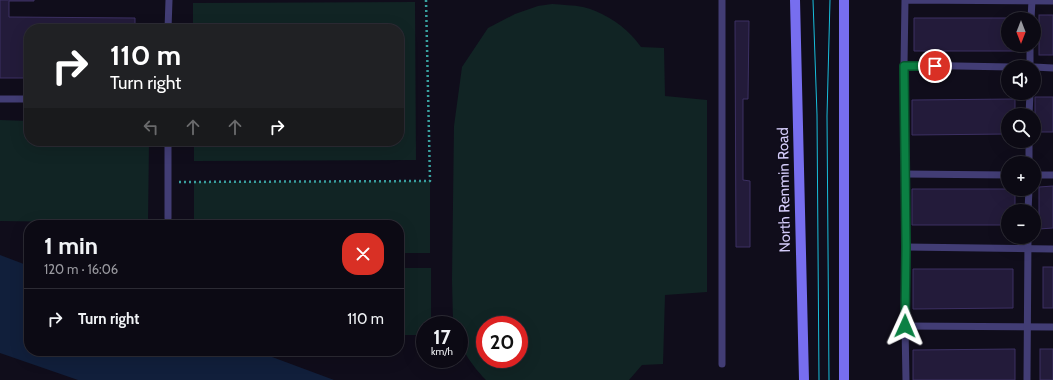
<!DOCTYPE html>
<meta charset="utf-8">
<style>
:root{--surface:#0c0a14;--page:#1a1822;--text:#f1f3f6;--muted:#9a9aa0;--line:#2c2b34}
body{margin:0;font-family:Cabin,sans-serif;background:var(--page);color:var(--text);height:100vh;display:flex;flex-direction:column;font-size:15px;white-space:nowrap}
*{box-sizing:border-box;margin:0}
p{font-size:13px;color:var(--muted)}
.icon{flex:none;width:22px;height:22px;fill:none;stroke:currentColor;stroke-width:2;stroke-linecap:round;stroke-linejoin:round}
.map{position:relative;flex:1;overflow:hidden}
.panel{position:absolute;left:24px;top:220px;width:380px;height:136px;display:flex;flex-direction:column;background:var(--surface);border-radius:16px;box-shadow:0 4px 16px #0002,0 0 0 1px var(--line)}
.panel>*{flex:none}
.hud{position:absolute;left:24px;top:24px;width:380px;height:122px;border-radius:16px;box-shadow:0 4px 16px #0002,0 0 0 1px var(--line);background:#202124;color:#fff;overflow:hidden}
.needle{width:26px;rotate:180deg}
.controls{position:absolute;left:1001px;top:12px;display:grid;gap:8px}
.controls a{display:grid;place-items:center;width:40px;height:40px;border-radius:50%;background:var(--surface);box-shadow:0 4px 16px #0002,0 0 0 1px var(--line);font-size:20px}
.speed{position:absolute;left:416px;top:316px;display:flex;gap:8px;font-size:20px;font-weight:700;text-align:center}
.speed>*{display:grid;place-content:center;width:52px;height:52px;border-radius:50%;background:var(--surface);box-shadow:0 4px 16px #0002,0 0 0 1px var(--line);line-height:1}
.speed small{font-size:10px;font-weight:400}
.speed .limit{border:6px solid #d22;background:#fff;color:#111}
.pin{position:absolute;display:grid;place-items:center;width:34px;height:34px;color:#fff;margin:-17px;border:2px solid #fff;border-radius:50%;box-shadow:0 1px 4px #0007}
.me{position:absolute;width:44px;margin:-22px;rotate:1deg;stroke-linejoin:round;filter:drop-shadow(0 0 3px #0008)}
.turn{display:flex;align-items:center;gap:14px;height:84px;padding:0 20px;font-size:18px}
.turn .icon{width:52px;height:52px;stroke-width:2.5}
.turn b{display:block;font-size:28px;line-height:34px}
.lanes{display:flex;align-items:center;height:38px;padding:0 20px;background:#0003;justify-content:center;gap:20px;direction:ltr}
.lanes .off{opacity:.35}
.round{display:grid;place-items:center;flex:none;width:42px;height:42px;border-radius:16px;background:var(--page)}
.headline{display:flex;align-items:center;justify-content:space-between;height:68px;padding:0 20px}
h1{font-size:24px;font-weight:700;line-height:30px}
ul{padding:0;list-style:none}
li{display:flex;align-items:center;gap:12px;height:60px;padding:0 20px;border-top:1px solid var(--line)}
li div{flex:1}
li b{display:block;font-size:15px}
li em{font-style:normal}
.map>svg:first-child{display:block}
.green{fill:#112424;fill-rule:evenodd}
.water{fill:#111f3b}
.building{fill:#231b3a;stroke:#3c3063}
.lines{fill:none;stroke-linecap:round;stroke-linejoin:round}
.path{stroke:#39a19f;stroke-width:2.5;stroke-dasharray:2 3;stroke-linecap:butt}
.service{stroke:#423d75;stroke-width:7}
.secondary{stroke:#776eef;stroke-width:10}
.tram{stroke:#18bdda;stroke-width:1}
.route-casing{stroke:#07532c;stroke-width:10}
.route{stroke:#0b8043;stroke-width:7}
.labels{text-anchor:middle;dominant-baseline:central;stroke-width:3;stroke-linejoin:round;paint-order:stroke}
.street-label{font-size:15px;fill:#d4ccf9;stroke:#100d1b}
</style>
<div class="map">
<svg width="1053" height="380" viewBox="0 0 1053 380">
<rect width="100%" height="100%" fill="#100d1b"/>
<g class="green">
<polygon points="415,2 416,160 194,161 194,141 399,141 399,29 193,29 193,3"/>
<path d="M552 4C562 5 573 5 583 7 600 11 619 22 631 35 635 39 638 43 641 47L664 48 665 96 707 100V292L665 295 663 364 642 365 629 380H486C476 370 462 352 459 338 458 334 459 329 459 325H455L453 321 452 280 454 126 462 67 488 28 515 14 538 6ZM485 325H519V359H485Z"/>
<polygon points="0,120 29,121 29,141 149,141 148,223 0,221"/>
<polygon points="430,181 430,253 399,253 399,225 194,225 194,182"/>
<polygon points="399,268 431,268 431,325 425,325 425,335 399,335"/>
</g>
<polygon class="water" points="0,255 29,266 29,351 256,351 334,380 78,380 0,353"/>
<g class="building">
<polygon points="0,0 34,0 34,1 9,1 9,17 135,18 135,29 29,29 29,78 0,78"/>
<rect x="1039" y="15" width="14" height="40"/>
<polygon points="914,18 1015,18 1015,19 1008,19 1008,45 1015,45 1015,51 914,51"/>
<polygon points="735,21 749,21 748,99 743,99 743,180 750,181 750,247 736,247"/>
<rect x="1035" y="97" width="18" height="35"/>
<polygon points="1015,99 1015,115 1008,115 1008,134 912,135 912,100"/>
<polygon points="1053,186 1053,228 1039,229 1039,187"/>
<polygon points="912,189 1015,189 1015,211 1008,211 1008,225 912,225"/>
<rect x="1043" y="267" width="10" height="41"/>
<polygon points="913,269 1013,269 1013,308 913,309"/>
<polygon points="1015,349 1015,380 913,380 913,350"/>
<rect x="1040" y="349" width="13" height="31"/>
</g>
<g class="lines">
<polyline class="path" points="179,182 430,181 426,0"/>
<g class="service">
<polyline points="722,0 722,364"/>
<polyline points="1031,19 1032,0"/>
<polyline points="168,29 169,0"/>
<polyline points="904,65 1011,67"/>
<polyline points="1030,67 1030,45"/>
<polyline points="1034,67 1053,68"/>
<polyline points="0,99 29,99"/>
<polyline points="1029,115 1030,93"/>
<polyline points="168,141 168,218"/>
<polyline points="1029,163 1029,141"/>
<polyline points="905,174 1008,175"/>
<polyline points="1034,175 1053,175"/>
<polyline points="1028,211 1029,189"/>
<polyline points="906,247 1053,249"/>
<polyline points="905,326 1053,327"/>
<polyline points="906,380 905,326 906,247 904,65 905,0 1053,1"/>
<polyline points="1027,380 1028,237"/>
</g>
<g class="secondary">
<polyline points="795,0 804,380"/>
<polyline points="844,0 844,380"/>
</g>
<g class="tram">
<polyline points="813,0 817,115 819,380"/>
<polyline points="829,380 827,116 830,0"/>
</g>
</g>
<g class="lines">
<defs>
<polyline id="route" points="905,326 906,247 904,66 935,66"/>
</defs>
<use href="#route" class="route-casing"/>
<use href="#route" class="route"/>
</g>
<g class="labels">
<g class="street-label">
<text transform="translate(784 190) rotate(-91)">North Renmin Road</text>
</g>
</g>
</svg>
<div class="controls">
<a><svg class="needle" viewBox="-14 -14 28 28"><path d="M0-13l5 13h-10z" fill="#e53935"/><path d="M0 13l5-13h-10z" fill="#9a9aa0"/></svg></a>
<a><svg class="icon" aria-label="sound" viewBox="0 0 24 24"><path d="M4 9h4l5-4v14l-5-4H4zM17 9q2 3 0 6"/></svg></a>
<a><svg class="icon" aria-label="search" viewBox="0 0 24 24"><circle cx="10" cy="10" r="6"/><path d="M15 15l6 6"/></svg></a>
<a>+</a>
<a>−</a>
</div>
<div class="speed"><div>17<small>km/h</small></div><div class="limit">20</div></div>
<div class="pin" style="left:935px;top:66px;background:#d93025"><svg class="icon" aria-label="arrive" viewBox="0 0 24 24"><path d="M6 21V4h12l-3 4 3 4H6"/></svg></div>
<svg class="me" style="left:905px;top:326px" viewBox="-20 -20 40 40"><path d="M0-17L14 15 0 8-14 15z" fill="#0b8043" stroke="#fff" stroke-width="4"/></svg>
<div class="hud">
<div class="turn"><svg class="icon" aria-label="right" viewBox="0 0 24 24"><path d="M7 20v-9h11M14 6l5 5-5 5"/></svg><div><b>110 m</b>Turn right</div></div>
<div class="lanes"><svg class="icon off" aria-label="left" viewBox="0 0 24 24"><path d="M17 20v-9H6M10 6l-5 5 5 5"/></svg><svg class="icon off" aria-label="ahead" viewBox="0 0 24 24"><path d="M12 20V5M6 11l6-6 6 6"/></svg><svg class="icon off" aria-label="ahead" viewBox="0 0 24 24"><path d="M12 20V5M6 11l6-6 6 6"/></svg><svg class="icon" aria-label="right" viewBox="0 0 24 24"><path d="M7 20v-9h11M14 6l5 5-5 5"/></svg></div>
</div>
<section class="panel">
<div class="headline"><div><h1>1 min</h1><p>120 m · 16:06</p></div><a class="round" style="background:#d93025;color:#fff"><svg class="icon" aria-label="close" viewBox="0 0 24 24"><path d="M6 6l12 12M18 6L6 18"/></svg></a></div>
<ul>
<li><svg class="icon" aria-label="right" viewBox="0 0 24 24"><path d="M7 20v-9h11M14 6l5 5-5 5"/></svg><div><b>Turn right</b></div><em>110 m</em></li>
</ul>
</section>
</div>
